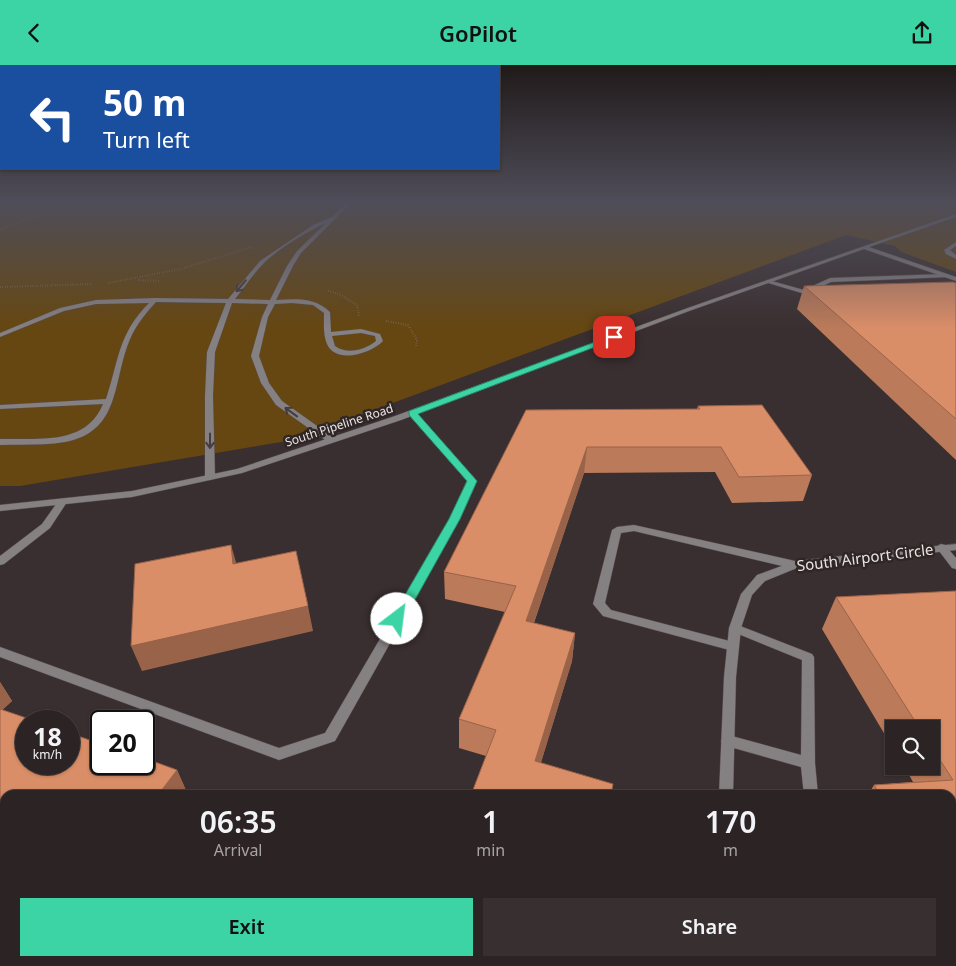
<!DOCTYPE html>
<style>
:root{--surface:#2c2324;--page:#382f31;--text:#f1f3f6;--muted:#a6a4a6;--line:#484041;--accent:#3cd4a4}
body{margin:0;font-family:"Noto Sans",sans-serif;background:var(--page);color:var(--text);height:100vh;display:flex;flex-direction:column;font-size:19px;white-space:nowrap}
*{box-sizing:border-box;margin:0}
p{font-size:16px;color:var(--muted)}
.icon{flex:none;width:28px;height:28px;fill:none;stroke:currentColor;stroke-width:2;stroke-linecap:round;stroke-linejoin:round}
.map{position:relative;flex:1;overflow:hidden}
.drawer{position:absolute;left:0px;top:725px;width:956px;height:176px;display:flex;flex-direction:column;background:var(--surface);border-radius:15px 15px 0 0;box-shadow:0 1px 4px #0004,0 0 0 1px var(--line)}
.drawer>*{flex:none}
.banner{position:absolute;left:0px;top:0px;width:500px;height:105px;box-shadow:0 1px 4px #0004,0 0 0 1px var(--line);background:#1a4fa0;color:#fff;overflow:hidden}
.tools{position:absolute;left:885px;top:655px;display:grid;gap:10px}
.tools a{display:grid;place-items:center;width:55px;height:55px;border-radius:0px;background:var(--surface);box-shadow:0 1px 4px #0004,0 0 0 1px var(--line);font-size:25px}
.speed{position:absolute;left:15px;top:645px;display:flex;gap:10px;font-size:25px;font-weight:700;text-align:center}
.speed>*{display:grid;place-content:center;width:65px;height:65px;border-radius:50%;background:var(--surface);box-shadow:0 1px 4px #0004,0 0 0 1px var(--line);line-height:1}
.speed small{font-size:12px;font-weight:400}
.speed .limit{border:2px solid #111;border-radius:8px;background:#fff;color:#111}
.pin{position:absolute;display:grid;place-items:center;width:42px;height:42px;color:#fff;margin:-21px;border-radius:10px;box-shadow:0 2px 8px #0006}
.me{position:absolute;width:55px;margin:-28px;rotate:30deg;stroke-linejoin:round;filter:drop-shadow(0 0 4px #0008)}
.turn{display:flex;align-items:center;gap:18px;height:105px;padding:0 20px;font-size:22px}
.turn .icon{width:65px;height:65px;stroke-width:2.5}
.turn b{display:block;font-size:35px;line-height:42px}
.eta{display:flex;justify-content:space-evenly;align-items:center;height:85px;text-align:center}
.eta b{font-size:30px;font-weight:600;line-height:35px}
.action{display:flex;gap:10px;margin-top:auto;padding:10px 20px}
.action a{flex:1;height:58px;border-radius:0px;background:var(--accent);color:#111;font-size:20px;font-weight:600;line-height:58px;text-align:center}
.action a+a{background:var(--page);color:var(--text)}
header{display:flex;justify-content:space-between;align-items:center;height:65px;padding:0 20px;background:var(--accent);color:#111;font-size:22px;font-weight:600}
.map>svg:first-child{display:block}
.green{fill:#664711}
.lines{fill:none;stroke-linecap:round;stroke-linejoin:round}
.service-casing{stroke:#564c4d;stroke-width:1}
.minor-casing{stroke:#564c4d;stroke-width:1}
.tertiary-casing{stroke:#564c4d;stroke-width:1}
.path{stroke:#807677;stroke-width:2;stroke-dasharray:0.5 2;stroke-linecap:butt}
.service{fill:#858082;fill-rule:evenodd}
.minor{fill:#858082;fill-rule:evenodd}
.tertiary{fill:#858082;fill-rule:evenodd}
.wall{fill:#bb7a59}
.shaded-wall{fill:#996349}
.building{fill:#da8e68;stroke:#996349}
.oneway{stroke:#443c3d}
.route{fill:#3cd4a4;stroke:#278a6b}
.labels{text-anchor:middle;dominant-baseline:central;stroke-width:5;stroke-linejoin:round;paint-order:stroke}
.far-street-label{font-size:12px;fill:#eae3e3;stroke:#2f2626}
.street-label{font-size:15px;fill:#eae3e3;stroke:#2f2626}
</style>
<header><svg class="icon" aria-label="back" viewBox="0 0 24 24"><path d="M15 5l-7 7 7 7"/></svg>GoPilot<svg class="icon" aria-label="share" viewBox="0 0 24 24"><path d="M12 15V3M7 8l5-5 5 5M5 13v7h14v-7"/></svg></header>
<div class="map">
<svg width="956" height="901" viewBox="0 0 956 901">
<rect width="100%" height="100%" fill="#3a2f30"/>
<polygon class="green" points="0,138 956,138 956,207 901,187 895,181 846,170 293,375 20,421 0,421"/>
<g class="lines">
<defs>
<g id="service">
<path d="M347 138H351L301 188 293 201 276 235C297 234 314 232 330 247L331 267 361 264 380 269 383 276C372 288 336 300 327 279 323 270 324 258 324 248L313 240 292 238 275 239 268 252 259 291 269 318 282 336 334 373 335 375 334 377H328L276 340 261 318 251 291 262 252 268 239 232 238 215 287 213 331 215 412 210 415 207 414 205 412V331L207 287 226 238 156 237C143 251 133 264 127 282 113 322 118 367 65 377 44 381 21 379 0 380V374C38 373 86 381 103 339L0 344V340L106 334C119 295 118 269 149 238L96 239 64 246 0 272V268L60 243 96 235 155 233 228 234 260 196 313 160 332 152ZM326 158 297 186 287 201 270 235 235 234C244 223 253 209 264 198 278 184 308 166 326 158ZM361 268 375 271 376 276C365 285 347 290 335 281L332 271Z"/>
<polygon points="956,177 956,181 950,185 956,190 956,194 946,189 944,185"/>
<polygon points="946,209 949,211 948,212 831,217 810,227 817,229 817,231 815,232 765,217 768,215 804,225 830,213"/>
<polygon points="409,346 415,346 477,416 460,454 335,676 279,695 0,592 0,582 279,683 325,668 450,454 467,416 409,350"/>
<polygon points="62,434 67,437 50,463 4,499 0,500 0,491 42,459 59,435"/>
<polygon points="634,460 795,496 799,497 800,500 799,503 795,504 634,466 621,468 605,538 611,545 737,578 739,581 737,584 733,586 603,551 593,539 612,465 617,462"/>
<polygon points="941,479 945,480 956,493 956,504 952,503 936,482"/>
<polygon points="735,559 812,589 814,592 815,698 818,730 804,730 801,702 723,680 721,676 723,672 728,670 801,690 802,595 731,566 729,563 731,560"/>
<rect x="818" y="896" width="18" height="5"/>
</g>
<g id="minor">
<polygon points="956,479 956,485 797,503 765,516 752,530 741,563 736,612 733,730 719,730 724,612 729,563 741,529 757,510 795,496"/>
<rect x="711" y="896" width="18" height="5"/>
</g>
<polygon id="tertiary" points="956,149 956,152 869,182 956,212 956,216 864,184 689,246 401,355 242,408 132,432 0,446 0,440 132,426 237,404 395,351 685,244"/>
</defs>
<use href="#service" class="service-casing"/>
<use href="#minor" class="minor-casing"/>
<use href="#tertiary" class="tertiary-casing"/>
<g class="path">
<polyline points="0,164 72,138"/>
<polyline points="138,215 159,216"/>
<polyline points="108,218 181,204 252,182"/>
<polyline points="0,222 92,219"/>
<polyline points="328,226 341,230 357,240 359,251"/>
<polyline points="386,256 408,260 417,275 416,282"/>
</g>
<use href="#service" class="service"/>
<use href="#minor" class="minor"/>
<use href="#tertiary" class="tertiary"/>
</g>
<g class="wall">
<polygon points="956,218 956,395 797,244 804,221"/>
<polygon points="698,341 812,410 803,436 732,438 715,407 584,408 534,558 575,568 572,596 541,697 486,691 459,683 459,654 505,547 445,534 444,507 526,345 697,344"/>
<polygon points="956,526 956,894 951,894 951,730 868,730 874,720 913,717 904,701 931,701 931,664 894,664 894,685 822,564 836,532"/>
<polygon points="0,617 12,636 2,645 177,705 188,730 5,730 5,871 0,869"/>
<polygon points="61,896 79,896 75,901 71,901"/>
</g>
<g class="shaded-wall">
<polygon points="587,382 584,408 525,584 526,556"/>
<polygon points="231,480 238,504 233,499"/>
<polygon points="308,541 313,566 142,606 131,581"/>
<polygon points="575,568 572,596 533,724 535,696"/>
<polygon points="0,617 12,636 0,647"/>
<polygon points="177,705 188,730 158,730"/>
<polygon points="69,896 79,896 75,901 73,901"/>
</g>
<g class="building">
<polygon points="953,217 956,218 956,354 804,221"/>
<polygon points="762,340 812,410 739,412 721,382 587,382 526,556 575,568 535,696 613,719 611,730 471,730 496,665 459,654 516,521 444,507 526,345 700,344 698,341"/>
<polygon points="231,480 233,499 296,486 308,541 131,581 135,499"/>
<polygon points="956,526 956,867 954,867 951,862 951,730 880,730 874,720 953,715 931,681 931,664 920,664 836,532"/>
<polygon points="0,644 35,656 26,656 26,699 69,699 69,668 101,679 101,699 144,699 144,693 177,705 158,730 5,730 5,854 0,851"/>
</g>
<defs><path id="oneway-shaft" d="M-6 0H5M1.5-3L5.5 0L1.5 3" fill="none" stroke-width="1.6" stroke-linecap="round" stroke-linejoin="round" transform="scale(1.25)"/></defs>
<g class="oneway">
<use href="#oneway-shaft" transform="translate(241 221) rotate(130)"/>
<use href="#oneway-shaft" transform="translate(291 347) rotate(-144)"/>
<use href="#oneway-shaft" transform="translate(210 376) rotate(90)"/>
</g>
<linearGradient id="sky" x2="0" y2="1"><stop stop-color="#201a1a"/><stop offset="0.52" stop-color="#4f4d59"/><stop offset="1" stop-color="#4f4d59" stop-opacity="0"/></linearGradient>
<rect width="956" height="264" fill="url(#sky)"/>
<polygon class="route" points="614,270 617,272 616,274 418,349 477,416 460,454 402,558 393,558 391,554 449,454 467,416 409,350 409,346"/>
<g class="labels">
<g class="far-street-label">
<text transform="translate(339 360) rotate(-18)">South Pipeline Road</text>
</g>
<g class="street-label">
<text transform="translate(865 492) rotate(-7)">South Airport Circle</text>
</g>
</g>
</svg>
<div class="tools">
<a><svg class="icon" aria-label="search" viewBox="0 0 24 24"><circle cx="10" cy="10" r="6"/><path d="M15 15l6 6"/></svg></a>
</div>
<div class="speed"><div>18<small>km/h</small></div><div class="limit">20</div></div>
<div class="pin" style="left:614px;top:272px;background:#d93025"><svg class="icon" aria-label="arrive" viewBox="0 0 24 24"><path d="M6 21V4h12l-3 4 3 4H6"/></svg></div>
<svg class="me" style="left:397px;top:554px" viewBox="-20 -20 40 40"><circle r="19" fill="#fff"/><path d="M0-13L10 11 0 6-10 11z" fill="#3cd4a4"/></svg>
<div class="banner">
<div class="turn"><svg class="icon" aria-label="left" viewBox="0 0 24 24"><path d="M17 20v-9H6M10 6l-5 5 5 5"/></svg><div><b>50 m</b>Turn left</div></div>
</div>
<section class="drawer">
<div class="eta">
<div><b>06:35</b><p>Arrival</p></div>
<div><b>1</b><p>min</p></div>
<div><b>170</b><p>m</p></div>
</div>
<div class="action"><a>Exit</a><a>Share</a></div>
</section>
</div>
